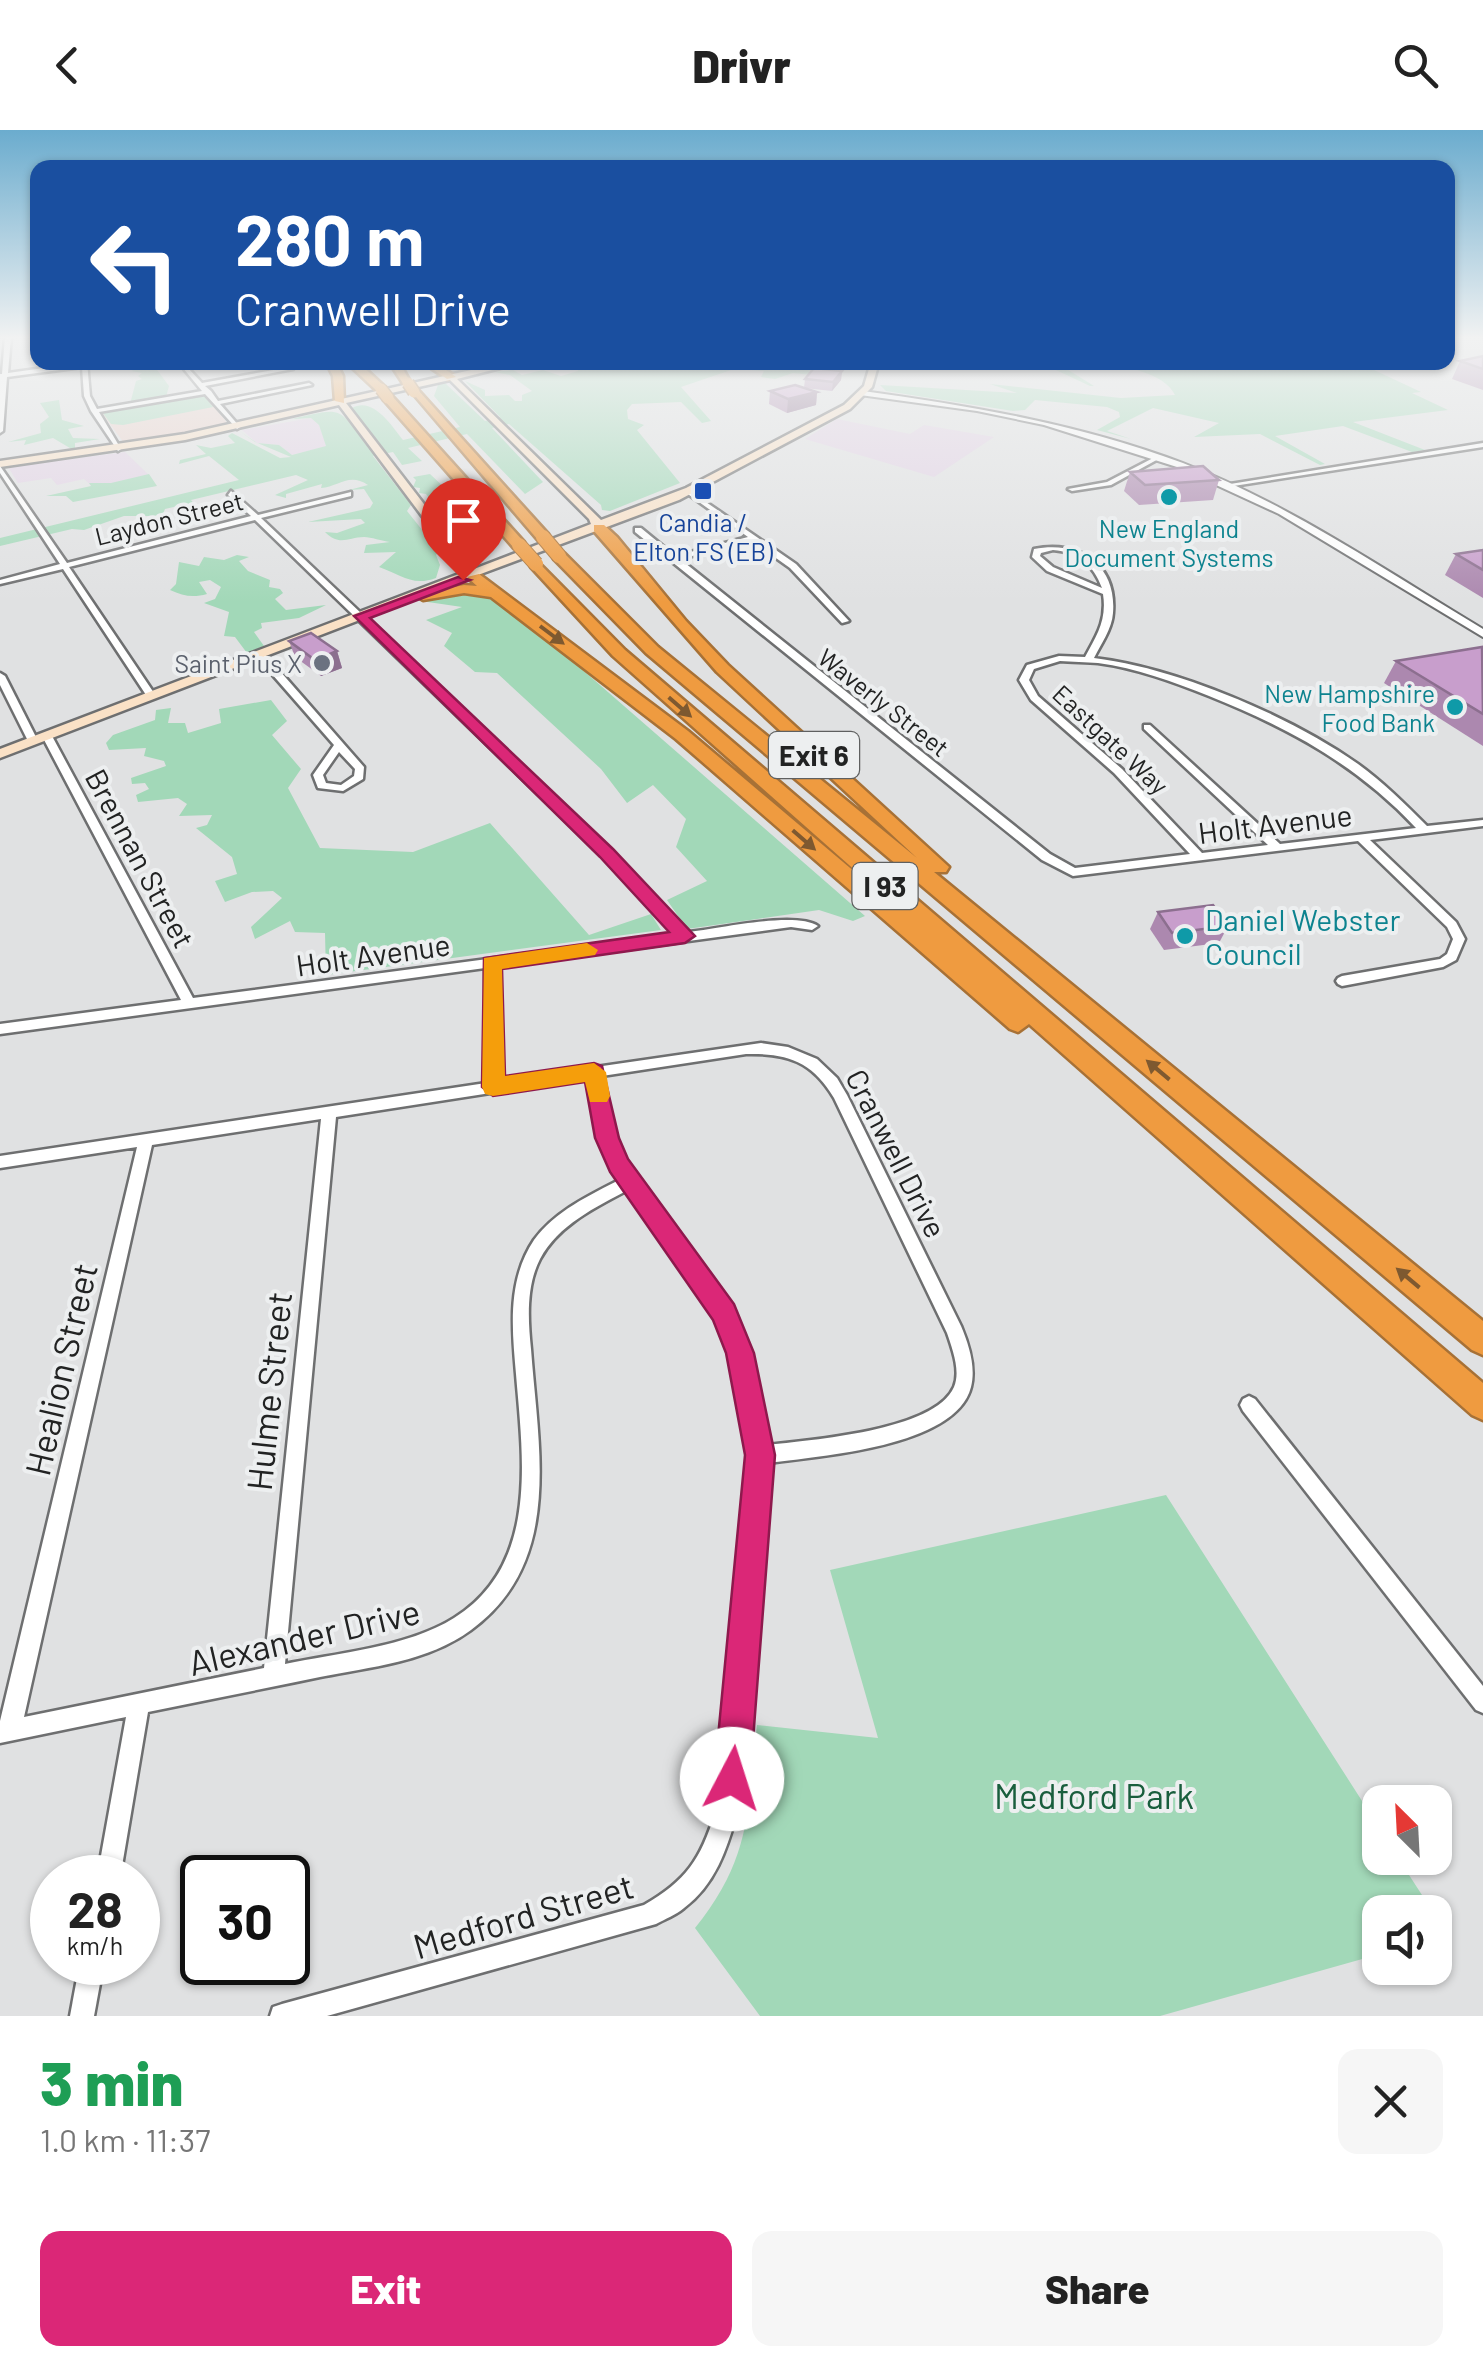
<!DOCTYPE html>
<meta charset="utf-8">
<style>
:root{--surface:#fff;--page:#f6f6f6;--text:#222;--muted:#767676;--accent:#db2777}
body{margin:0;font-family:Barlow,sans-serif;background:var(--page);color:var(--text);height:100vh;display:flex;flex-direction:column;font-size:38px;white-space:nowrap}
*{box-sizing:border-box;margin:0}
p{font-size:32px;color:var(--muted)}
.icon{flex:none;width:55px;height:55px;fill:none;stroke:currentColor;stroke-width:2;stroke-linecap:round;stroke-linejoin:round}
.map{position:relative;height:1886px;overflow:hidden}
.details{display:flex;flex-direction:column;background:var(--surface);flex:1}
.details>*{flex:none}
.hud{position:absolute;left:30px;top:30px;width:1425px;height:210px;border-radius:20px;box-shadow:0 2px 8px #0004;background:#1a4fa0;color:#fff;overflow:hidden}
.needle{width:65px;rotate:336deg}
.controls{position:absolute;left:1362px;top:1655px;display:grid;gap:20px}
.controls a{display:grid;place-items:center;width:90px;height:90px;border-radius:20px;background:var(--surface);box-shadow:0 2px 8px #0004;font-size:50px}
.speed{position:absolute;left:30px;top:1725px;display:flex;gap:20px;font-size:50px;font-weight:700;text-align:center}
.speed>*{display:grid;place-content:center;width:130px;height:130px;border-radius:50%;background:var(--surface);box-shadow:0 2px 8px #0004;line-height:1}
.speed small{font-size:25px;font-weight:400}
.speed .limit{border:5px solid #111;border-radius:15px;background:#fff;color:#111}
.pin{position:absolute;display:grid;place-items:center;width:85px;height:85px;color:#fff;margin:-102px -42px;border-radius:50% 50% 50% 0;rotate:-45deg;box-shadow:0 0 10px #0007}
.pin .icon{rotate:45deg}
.me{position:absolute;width:110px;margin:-55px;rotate:5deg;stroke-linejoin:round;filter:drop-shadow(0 0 8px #0008)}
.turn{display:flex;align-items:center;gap:35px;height:210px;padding:0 40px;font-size:45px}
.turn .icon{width:130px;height:130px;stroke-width:2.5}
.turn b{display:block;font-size:70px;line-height:85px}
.round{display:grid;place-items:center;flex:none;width:105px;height:105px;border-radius:20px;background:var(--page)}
.head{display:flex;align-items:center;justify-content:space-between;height:170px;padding:0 40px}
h1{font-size:60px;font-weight:800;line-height:75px;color:#1e9e55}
.action{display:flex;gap:20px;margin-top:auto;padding:20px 40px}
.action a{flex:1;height:115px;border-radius:20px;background:var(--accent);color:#fff;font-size:40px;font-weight:800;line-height:115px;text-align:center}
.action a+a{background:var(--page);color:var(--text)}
header{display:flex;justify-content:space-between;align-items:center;height:130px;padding:0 40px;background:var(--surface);font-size:45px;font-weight:800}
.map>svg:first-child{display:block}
.commercial{fill:#e1d1e4}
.education{fill:#ead1ca}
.green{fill:#a2d8b8}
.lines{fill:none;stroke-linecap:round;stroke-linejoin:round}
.minor-casing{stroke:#6e6f70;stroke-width:5}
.tertiary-casing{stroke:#6e6f70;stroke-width:4}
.secondary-casing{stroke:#6e6f70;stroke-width:5}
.motorway-casing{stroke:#a77136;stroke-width:5}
.minor{fill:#fff;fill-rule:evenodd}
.tertiary{fill:#fff;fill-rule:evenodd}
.secondary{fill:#fae1c6;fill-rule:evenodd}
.motorway{fill:#ef9b40;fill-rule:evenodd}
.motorway-bridge-far1-casing{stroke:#a77136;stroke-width:14;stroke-linecap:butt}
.motorway-bridge-casing{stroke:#a77136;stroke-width:16;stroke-linecap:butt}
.motorway-bridge-far1{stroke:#ef9b40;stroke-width:11}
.motorway-bridge{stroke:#ef9b40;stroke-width:14}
.wall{fill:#ac88af}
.shaded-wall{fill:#8c6f8f}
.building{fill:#c89ecc;stroke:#8c6f8f;stroke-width:2.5}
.oneway{fill:#7e5930}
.route{fill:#db2777;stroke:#8e194d;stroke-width:2.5}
.slow{fill:#f59e0b}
.transit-dot{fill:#1a4fb4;stroke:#edeff0;stroke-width:4}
.culture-dot{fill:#0f9aa8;stroke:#edeff0;stroke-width:4}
.worship-dot{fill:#6b7280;stroke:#edeff0;stroke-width:4}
.labels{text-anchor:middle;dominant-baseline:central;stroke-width:8;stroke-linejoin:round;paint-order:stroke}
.far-street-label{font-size:25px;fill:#222323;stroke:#edeff0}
.far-transit-label{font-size:25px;fill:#164399;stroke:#edeff0}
.far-culture-label{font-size:25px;fill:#0d838f;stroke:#edeff0}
.far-worship-label{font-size:25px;fill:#5b616d;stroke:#edeff0;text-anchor:end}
.shield{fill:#edeff0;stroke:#5f6060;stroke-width:2.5}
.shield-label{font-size:28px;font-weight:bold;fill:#222323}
.street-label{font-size:30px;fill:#222323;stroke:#edeff0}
.culture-label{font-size:30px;fill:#0d838f;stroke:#edeff0;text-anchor:start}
.near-street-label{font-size:35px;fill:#222323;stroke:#edeff0}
.near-park-label{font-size:35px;fill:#195e3d;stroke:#edeff0}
</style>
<header><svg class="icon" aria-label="back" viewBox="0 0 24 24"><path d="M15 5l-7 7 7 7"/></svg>Drivr<svg class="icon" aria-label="search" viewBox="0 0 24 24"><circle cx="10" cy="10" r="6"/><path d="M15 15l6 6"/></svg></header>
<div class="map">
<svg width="1483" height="1886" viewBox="0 0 1483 1886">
<rect width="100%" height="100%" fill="#e0e1e2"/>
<g class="commercial">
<polygon points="311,288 319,295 327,317 291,325 279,315 257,313 242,300"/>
<polygon points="837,289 910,304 924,295 994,307 934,347 805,309"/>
<polygon points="125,322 150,346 95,359 84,349 57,355 51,348 18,353 8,337"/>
</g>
<polygon class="education" points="204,264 228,294 124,313 101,282"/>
<g class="green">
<path d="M574 232 600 236 618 232H815L809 242 821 246 793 243 775 249 761 247 764 241 734 239 681 257 711 291 702 293 681 272 632 274 627 280 628 289 644 295 637 300 680 353 610 381 602 380 601 375 509 294 492 298 543 352 525 364 467 304 408 318 422 331 402 335 393 322 373 326 411 375 407 381 439 421 436 425 440 435 436 448C412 457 400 444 379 437L396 422 364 423 366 415 390 412C382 411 371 407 364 407 348 407 340 417 325 402L337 403 365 393 361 389 308 392 370 378 373 373 364 359 349 360 368 355C349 342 338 357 321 358L322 354 286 364V368L275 365 308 350 296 345 191 370 196 376 221 371 196 377V384L178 376 165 379 162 386H124L84 400 72 399 0 416V408L239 350 209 326 179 334 180 330 206 324 196 315 211 318 235 313 228 306 232 303 280 328 291 327 255 312 239 301 257 313 279 315 292 325 326 316 319 295 311 288 292 289C344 277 338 276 369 319L380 316 352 278C373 266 392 296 403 310L460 297 434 266 438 255 445 253 485 291 500 287 465 251 485 260V266L509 265 515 271H522V265L532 261 510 245 494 242 513 240 522 245 543 240 561 246 578 241Z"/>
<path d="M1357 232 1421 262 1412 263 1448 280 1353 292 1425 320 1412 322 1343 296 1275 306 1325 334 1320 335 1260 304 1194 307 1219 293 1153 278 1107 301 1131 309 1097 300 1120 287 1119 282 1107 277 1035 270 1025 280 1013 281 886 261 880 255 1017 263 990 254 1121 268 1175 265C1161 235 1093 231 1062 236L1094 256H1090L1041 233Z"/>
<polygon points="142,233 152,233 169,256 166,267 130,274 136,251 142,249 138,246 142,243 131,241 144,237"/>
<polygon points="205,266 213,277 123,295 111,294 102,282"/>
<polygon points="59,270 62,290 84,296 68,299 73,308 100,309 75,313 75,321 53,308 24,315 26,310 8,312 41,303 40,294 49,287 40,273"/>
<polygon points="149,344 157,356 73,372 66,366 46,366 91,356 89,353 111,353"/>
<polygon points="430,344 469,381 441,383 426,364 419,363 420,358 413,357 416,350 413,347"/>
<path d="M237 425 249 427 239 431 248 441 270 450 269 457 280 459 283 463 275 469 286 480 326 475 299 488 261 493 262 498 254 502 264 516 247 523 235 507 224 506 229 482 204 473 215 469 221 457 210 450 199 452 207 464C193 468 183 466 170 460L176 454 179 432 199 436 204 427 224 430Z"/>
<polygon points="465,462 492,468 554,515 865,786 853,791 819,780 687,799 667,770 707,751 676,717 686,689 653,655 627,673 601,639 497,543 475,542 444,516 452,503 426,490 462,477 421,471"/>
<polygon points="271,570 287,591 272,605 301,639 288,658 320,718 413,722 490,693 589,805 651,784 661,800 326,845 325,803 295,802 290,791 255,809 251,797 282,768 273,761 252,762 225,772 215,751 237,744 232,727 196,698 207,695 212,685 179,686 187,674 178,668 138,672 136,665 149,659 145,653 132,654 131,648 166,636 164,631 144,626 146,618 109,620 106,613 113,605 155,590 156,580 171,578 168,593 185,593 188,603 221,593 219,579"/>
<path d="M1166 1365 1380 1699V1728H1398L1433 1782H1380V1824L1160 1886H760L695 1798C751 1729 748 1680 757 1595L878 1608 830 1440Z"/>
</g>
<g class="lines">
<defs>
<g id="minor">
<polygon points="5,207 11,207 8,243 87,232 90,266 97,279 202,261 178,232 183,232 186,235 213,232 188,238 202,253 290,237 293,239 205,256 211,261 218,271 309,253 312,255 220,274 240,297 237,299 205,264 99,282 121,319 118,321 91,281 84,266 82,237 7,247 3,301 0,303 0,244 2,244"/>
<polygon points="1483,313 1483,317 1227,357 1224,355"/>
<polygon points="1157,326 1162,327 1111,355 1072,361 1068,359 1107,352"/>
<path d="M0 336 67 433 251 386 228 365 231 361 258 385 351 362V366L261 388 610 720 689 802C718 799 795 781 818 796L812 800 791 797 497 837 500 951 761 913 788 917 817 929 837 948 847 965 961 1196C969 1215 976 1237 971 1257 956 1317 820 1326 768 1333L737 1683C727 1719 715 1755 684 1778 676 1785 665 1789 656 1794L327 1886H270L273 1877 282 1874 644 1775C686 1751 701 1729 715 1683L751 1325 725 1204 698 1156 628 1060C596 1077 558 1095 540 1129 526 1156 528 1190 531 1219 538 1318 564 1432 471 1500 428 1532 370 1537 320 1547 263 1559 206 1570 148 1582L120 1748H97L126 1587 0 1613V1591L137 1017 0 1038V1026L486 953 485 838 0 904V894L181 870 42 606 44 604 52 606 193 868 676 804 602 726 255 390 69 437 156 566 148 568 63 439 0 454V450L60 434 0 343ZM746 924C787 923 812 931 834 968L947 1203C952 1218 961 1241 954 1257 935 1301 810 1310 767 1315L739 1196 710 1146 625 1031 614 1008 602 946ZM588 948C595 984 599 1019 621 1049 590 1065 555 1081 534 1110 507 1150 512 1199 516 1244 523 1329 539 1435 454 1488 408 1517 337 1523 285 1534L336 987ZM321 989 264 1538 24 1587 152 1015Z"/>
<path d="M687 359 796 434 849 491 842 493 790 438 752 411 680 429 1050 724 1075 738 1190 724 1114 643 1031 570 1019 550 1027 535 1059 526 1085 527C1097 505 1107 490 1103 464L1047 441 1032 427 1034 419C1079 410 1117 434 1113 483 1112 499 1101 514 1094 528 1177 538 1290 586 1358 634 1383 652 1405 674 1427 696L1483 690V696L1370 710 1456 792 1465 809 1456 830 1443 837 1342 856 1338 854 1336 851 1338 848 1342 846 1440 829 1447 824 1453 809 1447 797 1358 711 1073 746 1042 730 635 402V398H641L675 426 748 407 685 362ZM1053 420C1078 422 1093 434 1102 458L1053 437 1040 426 1041 423ZM1060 531C1072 532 1086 532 1098 533 1136 538 1174 552 1209 566 1289 598 1357 635 1416 698L1280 714 1150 595H1144V599L1268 715 1202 723 1122 639 1038 566 1029 550 1034 539Z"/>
<path d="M257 523H263L272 532 364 637 363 649 343 661 318 658 313 645 334 615 257 527ZM339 622 355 639 354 646 341 655 326 653 323 645Z"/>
<polygon points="0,543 5,546 38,611 37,613 28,611 0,555"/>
<polygon points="1249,1266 1255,1269 1483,1556 1483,1583 1476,1580 1243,1281 1240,1275 1243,1269"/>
<polygon points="80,1832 104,1832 94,1886 70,1886"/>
</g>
<path id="tertiary" d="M863 261C972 276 1079 294 1183 333 1289 374 1386 441 1483 499V507L1279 384 1177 337 1044 295 977 281 860 265Z"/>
<path id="secondary" d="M507 232H524L457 249 601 390 686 358 844 275 864 256 871 232H879L872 257 850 279 679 370 478 445V449L469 448 0 628V619L464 442 339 275 185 310 0 337V331L185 304ZM450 250 589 389 591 394 474 439 346 273Z"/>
<g id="motorway">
<polygon points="326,232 336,232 343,246 344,273 335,271 333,246"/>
<polygon points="346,232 358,232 385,257 385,261 377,261"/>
<polygon points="389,232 399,232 412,255 404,255"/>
<polygon points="422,232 435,232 456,247 447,249"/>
<polygon points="410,260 418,260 548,404 548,410 538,410"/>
<polygon points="384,266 392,266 524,412 524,418 514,418 384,270"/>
<polygon points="594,395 604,395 617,407 686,491 728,535 949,737 946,742 934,742 1483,1191 1483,1225 1472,1220 646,523 554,429 554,423 564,423 658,517 917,728 717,542 594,401"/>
<polygon points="536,430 625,520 1483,1253 1483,1290 1472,1285 1029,894 1018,902 1010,899 676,609 491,467 464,463 423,470 415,465 464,455 477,456 467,447 479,444 688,601 901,781 613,526 531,437 531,431"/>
</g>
</defs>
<use href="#minor" class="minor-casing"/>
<use href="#tertiary" class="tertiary-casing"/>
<use href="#secondary" class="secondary-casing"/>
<use href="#motorway" class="motorway-casing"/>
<use href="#minor" class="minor"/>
<use href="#tertiary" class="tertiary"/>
<use href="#secondary" class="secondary"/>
<use href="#motorway" class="motorway"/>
<defs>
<g id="motorway-bridge-far1">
<polyline points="408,253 414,262"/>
<polyline points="381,259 388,268"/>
</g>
<g id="motorway-bridge">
<polyline points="543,407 559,426"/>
<polyline points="519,415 536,434"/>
</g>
</defs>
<use href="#motorway-bridge-far1" class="motorway-bridge-far1-casing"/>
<use href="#motorway-bridge" class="motorway-bridge-casing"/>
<use href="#motorway-bridge-far1" class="motorway-bridge-far1"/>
<use href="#motorway-bridge" class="motorway-bridge"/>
</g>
<g class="wall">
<polygon points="1483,226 1483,260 1452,249 1460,231"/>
<polygon points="842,241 841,250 832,261 804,258 805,249"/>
<polygon points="770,261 817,262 816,275 787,283 769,274"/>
<polygon points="1130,342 1219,350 1213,370 1139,375 1124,361"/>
<polygon points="1483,420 1483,468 1445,445 1456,424"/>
<polygon points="289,511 337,521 342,538 321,546 295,527"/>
<polygon points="1483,518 1483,616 1384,553 1396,531"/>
<polygon points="1158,782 1228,796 1219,813 1164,820 1150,799"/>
</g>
<g class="shaded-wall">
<polygon points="842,241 841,250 832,261 833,252"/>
<polygon points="817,262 816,275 787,283 788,269"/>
<polygon points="337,521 342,538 321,546 315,530"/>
</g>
<g class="building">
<polygon points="1483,226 1483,239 1460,231"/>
<polygon points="814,238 842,241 833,252 805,249"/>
<polygon points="795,255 817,262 788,269 770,261"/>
<polygon points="1203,336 1219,350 1145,355 1130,342"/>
<polygon points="1483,420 1483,440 1456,424"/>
<polygon points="311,503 337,521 315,530 289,511"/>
<polygon points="1482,517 1483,584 1396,531"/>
<polygon points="1213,775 1228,796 1172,803 1158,782"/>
</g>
<defs><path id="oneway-solid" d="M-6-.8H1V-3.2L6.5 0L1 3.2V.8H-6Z" transform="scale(2.5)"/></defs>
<g class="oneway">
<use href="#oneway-solid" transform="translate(552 505) rotate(37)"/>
<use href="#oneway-solid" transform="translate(680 577) rotate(41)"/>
<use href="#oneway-solid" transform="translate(804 710) rotate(41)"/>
<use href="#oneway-solid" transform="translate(1158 940) rotate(-140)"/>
<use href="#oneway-solid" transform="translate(1408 1148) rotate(-140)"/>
</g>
<linearGradient id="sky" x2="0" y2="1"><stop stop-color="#6bacce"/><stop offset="0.44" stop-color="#f1f2f2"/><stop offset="1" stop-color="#f1f2f2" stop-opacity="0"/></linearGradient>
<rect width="1483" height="472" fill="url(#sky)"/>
<polygon class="route" points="458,447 470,450 370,488 613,719 695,806 685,813 502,839 505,946 594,933 602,936 619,1008 628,1029 734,1174 754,1223 775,1325 750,1649 745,1662 732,1667 719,1662 714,1649 745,1325 726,1223 713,1190 610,1042 595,1008 585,952 493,966 482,957 484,828 669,802 600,727 354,486"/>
<polygon class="slow" points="587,813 598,820 595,825 502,839 505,946 594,933 606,942 610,966 607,972 590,972 585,952 493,966 485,964 482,957 484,828"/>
<rect class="transit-dot" x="693" y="351" width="20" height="20" rx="5"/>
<g class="culture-dot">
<circle cx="1169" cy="367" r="10"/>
<circle cx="1455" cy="577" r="10"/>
<circle cx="1185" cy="806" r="10"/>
</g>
<circle class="worship-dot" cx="322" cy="533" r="10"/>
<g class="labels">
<g class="far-street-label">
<text transform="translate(169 388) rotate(-14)">Laydon Street</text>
<text transform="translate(884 572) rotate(38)">Waverly Street</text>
<text transform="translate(1111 609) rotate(43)">Eastgate Way</text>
</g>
<g class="far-transit-label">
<text x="703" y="392">Candia /<tspan x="703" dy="29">Elton FS (EB)</tspan></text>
</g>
<g class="far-culture-label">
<text x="1169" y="398">New England<tspan x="1169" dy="29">Document Systems</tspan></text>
<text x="1435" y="563" text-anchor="end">New Hampshire<tspan x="1435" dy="29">Food Bank</tspan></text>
</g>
<g class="far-worship-label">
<text x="302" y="533">Saint Pius X</text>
</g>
<g class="shield">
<rect x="769" y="602" width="90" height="46" rx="8"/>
<rect x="852.5" y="733" width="65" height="46" rx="8"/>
</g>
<g class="shield-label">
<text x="814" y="625">Exit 6</text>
<text x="885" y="756">I 93</text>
</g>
<g class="street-label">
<text transform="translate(1275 693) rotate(-7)">Holt Avenue</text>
<text transform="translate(141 728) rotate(62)">Brennan Street</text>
<text transform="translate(373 824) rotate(-8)">Holt Avenue</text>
<text transform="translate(897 1023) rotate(63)">Cranwell Drive</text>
</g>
<g class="culture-label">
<text x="1205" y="789">Daniel Webster<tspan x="1205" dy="34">Council</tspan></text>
</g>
<g class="near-street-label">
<text transform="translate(60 1239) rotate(-77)">Healion Street</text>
<text transform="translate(268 1261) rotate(-84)">Hulme Street</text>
<text transform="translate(304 1506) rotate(-13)">Alexander Drive</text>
<text transform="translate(523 1785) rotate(-16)">Medford Street</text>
</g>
<g class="near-park-label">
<text x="1094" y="1665">Medford Park</text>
</g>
</g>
</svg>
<div class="controls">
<a><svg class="needle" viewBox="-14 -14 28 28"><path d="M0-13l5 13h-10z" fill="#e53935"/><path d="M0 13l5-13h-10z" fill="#767676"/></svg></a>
<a><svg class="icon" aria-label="sound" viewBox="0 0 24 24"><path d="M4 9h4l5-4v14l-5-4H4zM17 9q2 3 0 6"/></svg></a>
</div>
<div class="speed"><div>28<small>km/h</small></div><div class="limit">30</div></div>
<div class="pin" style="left:463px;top:450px;background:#d93025"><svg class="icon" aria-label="arrive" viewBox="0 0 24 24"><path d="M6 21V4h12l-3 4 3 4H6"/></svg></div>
<svg class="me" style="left:732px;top:1649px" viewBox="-20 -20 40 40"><circle r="19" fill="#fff"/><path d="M0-13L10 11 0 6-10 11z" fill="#db2777"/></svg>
<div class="hud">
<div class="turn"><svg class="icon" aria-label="left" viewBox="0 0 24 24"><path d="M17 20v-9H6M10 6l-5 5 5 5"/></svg><div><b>280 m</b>Cranwell Drive</div></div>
</div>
</div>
<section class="details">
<div class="head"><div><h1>3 min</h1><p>1.0 km · 11:37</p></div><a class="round"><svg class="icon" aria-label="close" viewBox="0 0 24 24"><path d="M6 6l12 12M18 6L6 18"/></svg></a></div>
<div class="action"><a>Exit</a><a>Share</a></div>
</section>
